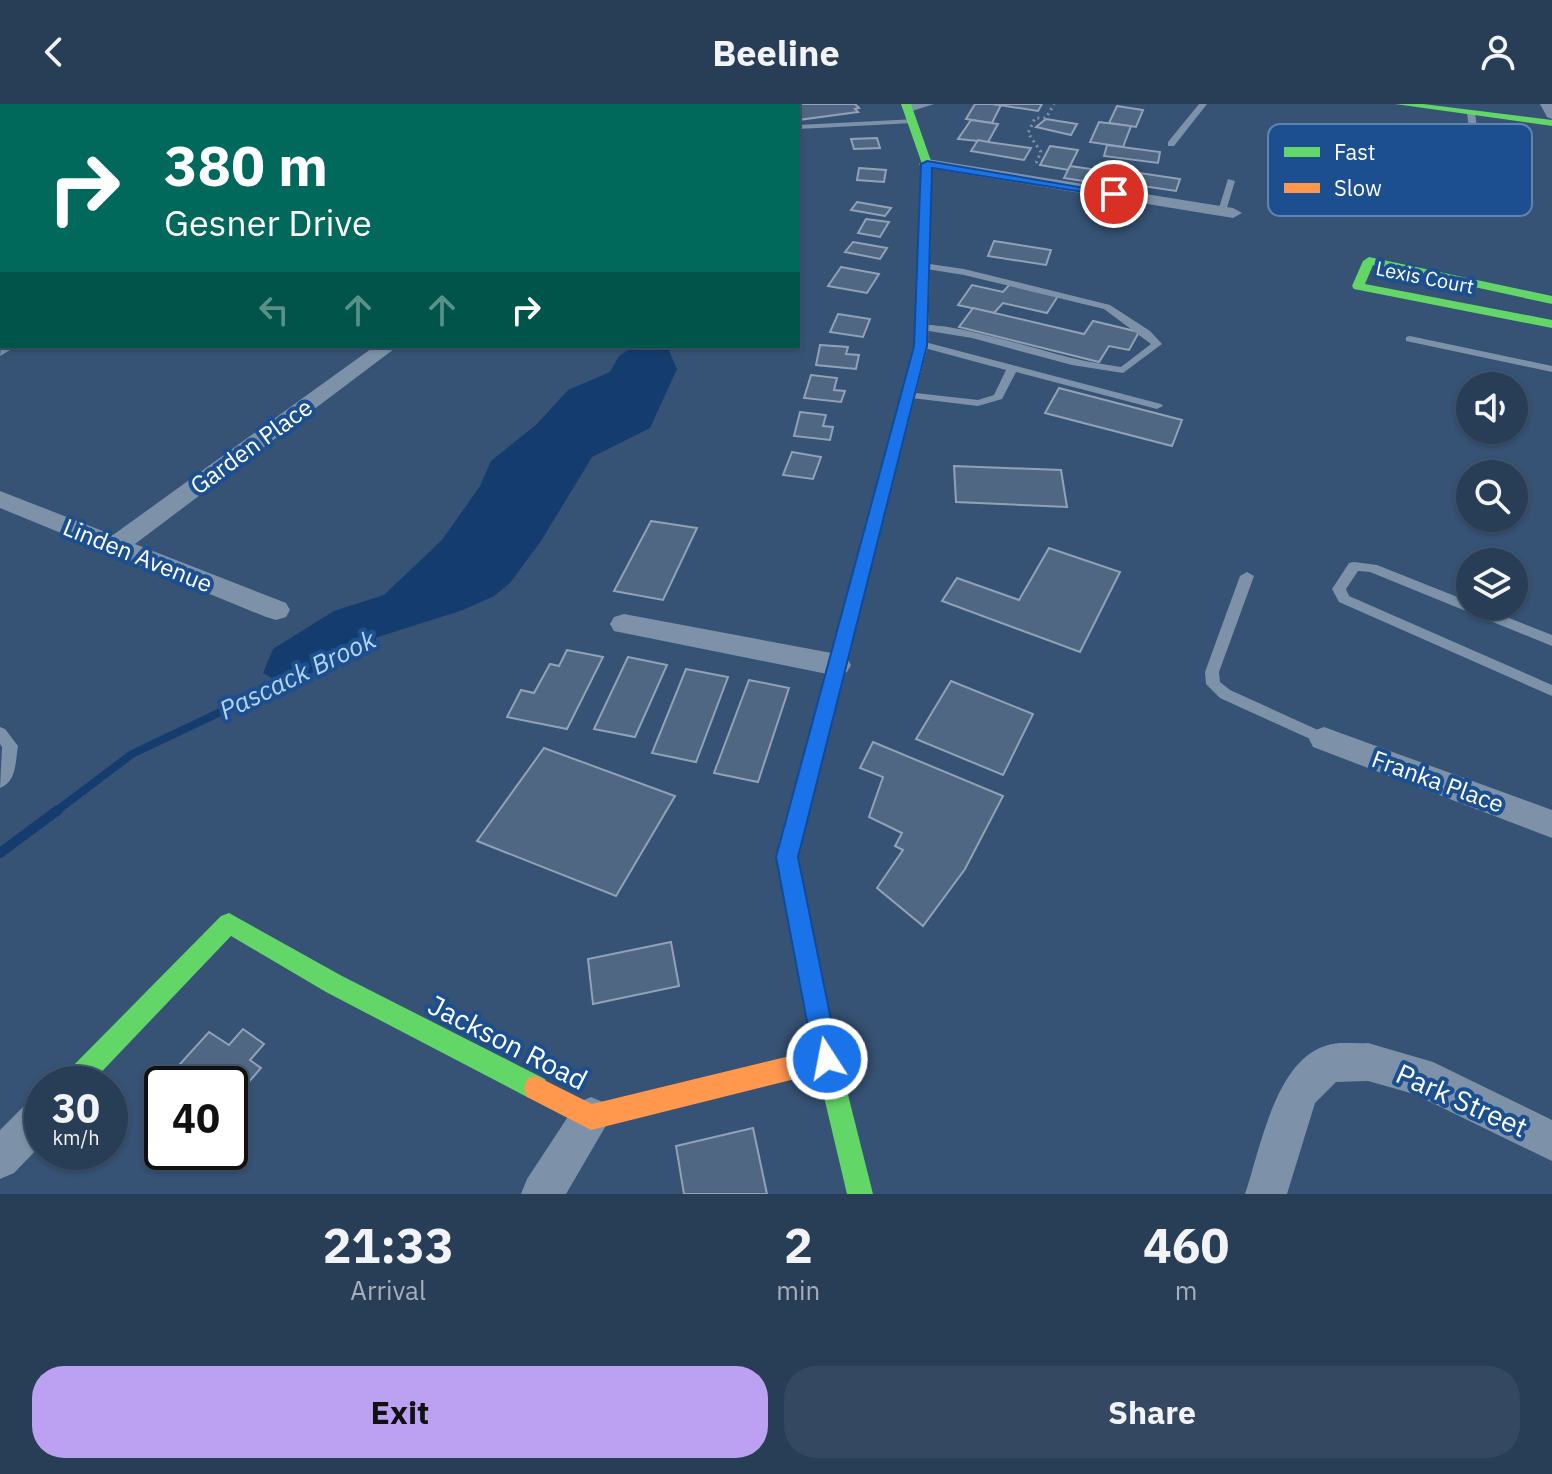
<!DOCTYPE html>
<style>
:root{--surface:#283e57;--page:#344961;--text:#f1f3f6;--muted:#a5aeba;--line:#44576d;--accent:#bca0f2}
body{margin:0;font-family:"IBM Plex Sans",sans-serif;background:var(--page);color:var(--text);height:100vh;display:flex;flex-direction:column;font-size:30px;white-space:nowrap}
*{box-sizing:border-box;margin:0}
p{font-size:26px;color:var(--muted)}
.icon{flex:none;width:44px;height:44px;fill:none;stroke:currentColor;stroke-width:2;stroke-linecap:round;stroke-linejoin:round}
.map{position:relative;height:1090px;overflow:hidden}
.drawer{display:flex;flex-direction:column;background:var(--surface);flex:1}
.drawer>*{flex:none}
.banner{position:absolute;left:0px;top:0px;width:800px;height:244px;box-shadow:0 2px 6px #0004,0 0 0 2px var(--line);background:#00695c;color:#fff;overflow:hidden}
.fabs{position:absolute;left:1456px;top:268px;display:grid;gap:16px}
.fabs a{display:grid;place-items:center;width:72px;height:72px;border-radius:50%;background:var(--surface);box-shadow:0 2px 6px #0004,0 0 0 2px var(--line);font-size:40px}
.speed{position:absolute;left:24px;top:962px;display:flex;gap:16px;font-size:40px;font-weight:700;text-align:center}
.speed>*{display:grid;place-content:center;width:104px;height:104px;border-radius:50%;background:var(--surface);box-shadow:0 2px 6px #0004,0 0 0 2px var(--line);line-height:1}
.speed small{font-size:20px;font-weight:400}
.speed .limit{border:4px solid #111;border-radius:12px;background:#fff;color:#111}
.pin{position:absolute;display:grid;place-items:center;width:68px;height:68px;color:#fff;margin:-34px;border:4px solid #fff;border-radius:50%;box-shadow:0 2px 8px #0007}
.me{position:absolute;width:88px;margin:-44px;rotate:349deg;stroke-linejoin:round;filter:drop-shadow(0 0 6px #0008)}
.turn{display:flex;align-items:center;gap:28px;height:168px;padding:0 32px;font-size:36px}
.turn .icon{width:104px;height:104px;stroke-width:2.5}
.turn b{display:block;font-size:56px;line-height:68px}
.lanes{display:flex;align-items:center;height:76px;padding:0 32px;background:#0003;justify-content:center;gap:40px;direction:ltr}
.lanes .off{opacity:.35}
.eta{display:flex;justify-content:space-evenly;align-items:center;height:136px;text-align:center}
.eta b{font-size:48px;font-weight:800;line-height:56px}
.button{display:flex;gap:16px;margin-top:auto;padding:16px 32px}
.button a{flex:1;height:92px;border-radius:32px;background:var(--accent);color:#111;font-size:32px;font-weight:800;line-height:92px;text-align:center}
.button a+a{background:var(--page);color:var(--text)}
header{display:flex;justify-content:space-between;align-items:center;height:104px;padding:0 32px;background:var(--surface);font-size:36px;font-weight:800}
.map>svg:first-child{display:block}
.water{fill:#153c6e}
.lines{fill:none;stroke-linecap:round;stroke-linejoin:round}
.stream-far2{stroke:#153c6e;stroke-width:5}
.stream-far1{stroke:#153c6e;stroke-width:8}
.stream{stroke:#153c6e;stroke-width:10}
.building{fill:#506783;stroke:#92a2b6;stroke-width:2}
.path{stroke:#7d92a8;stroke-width:3;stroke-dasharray:2 4;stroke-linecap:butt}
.lane{fill:#7d92a8;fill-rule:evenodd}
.street{fill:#7d92a8;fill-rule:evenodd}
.fast{fill:#63d668;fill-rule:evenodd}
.slow{fill:#ff974d;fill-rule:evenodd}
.route{fill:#1a73e8;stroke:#114b97;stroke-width:2}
.labels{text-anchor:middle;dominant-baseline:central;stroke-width:8;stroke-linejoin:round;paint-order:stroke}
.far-street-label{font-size:20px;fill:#fff;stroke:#1b4f8f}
.street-label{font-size:24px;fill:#fff;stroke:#1b4f8f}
.water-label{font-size:26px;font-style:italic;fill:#b5d3f5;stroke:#1b4f8f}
.near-street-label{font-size:28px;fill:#fff;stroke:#1b4f8f}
.key{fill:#1b4f8f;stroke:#5f84b1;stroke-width:2}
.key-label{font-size:22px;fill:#fff}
</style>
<header><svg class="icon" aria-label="back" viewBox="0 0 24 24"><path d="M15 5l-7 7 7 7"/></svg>Beeline<svg class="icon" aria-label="person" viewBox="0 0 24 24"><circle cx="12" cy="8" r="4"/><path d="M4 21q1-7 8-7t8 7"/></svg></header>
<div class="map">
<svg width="1552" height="1090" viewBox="0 0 1552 1090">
<rect width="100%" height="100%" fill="#365274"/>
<polygon class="water" points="635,242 667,242 677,265 650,324 592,353 541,437 510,479 494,492 463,506 378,533 281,579 263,569 273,545 334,507 384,491 442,436 480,382 491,357 537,320 568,286 610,268 619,252"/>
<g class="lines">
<polyline class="stream-far2" points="681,0 687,2"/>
<polyline class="stream-far1" points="55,708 132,650 372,536"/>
<polyline class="stream" points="0,749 58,706"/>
</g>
<g class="building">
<polygon points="775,0 855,0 859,4 855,5 858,8 798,16 798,2"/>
<polygon points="975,0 993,0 1001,1 992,19 966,15"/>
<polygon points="993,0 1042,0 1038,7"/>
<polygon points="1117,2 1143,6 1136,23 1109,19"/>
<polygon points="1046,15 1077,20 1071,31 1036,23"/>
<polygon points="971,16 998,20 988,38 958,35"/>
<polygon points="1099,18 1131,22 1123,43 1090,38"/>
<polygon points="877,34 880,44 854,45 851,35"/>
<polygon points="978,36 988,38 1031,44 1024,56 971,47"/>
<polygon points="1107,41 1160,48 1158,59 1104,52"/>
<polygon points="1050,42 1078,46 1068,66 1040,61"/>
<polygon points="1070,62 1125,70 1120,83 1064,74"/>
<polygon points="859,64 886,66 884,78 857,76"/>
<polygon points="1126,67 1180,75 1176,87 1122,79"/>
<polygon points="857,98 891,104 885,112 851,106"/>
<polygon points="866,115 889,118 880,133 858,129"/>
<polygon points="994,137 1051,146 1046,161 988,152"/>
<polygon points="853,138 887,144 880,155 845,148"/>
<polygon points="841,163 879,170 867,189 828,182"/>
<polygon points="1010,180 1058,192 1047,209 1003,199 994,209 958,201 972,181 1003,188"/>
<polygon points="973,204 1084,230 1093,217 1139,228 1129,246 1109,242 1099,258 959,223"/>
<polygon points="838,210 870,215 863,233 830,228"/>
<polygon points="820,241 848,243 846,250 859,251 856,265 816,261"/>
<polygon points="811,271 837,274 834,286 845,287 841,298 804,294"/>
<polygon points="1059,284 1182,316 1172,342 1045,309"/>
<polygon points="800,308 826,311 823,322 833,323 830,336 794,332"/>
<polygon points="792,348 821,353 813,375 783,371"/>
<polygon points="954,362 1061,366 1067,403 956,398"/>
<polygon points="651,417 697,424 663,496 614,487"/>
<polygon points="1049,444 1120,468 1080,548 942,497 957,474 1019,496"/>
<polygon points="567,546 603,553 567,625 507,613 521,586 534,589 550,560 559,562"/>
<polygon points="628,553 667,561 635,633 594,625"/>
<polygon points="686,565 728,573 696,658 652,649"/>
<polygon points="749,576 789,584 758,678 714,669"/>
<polygon points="951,577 1033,610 1003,671 916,635"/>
<polygon points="873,638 1003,692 965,765 923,822 877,784 903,746 895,742 902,729 869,713 883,673 860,664"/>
<polygon points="544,644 675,692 616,792 477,737"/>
<polygon points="671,838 679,882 593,900 588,855"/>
<polygon points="243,925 264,940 250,956 261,964 233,996 230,994 230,980 209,980 180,960 209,928 229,941"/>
<polygon points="180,960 209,980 162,980 162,999 151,991"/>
<polygon points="753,1024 767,1090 684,1090 676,1042"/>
</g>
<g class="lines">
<polyline class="path" points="1036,59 1041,48 1028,29 1035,14 1046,14 1054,0"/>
<g class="lane">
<polygon points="367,0 377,0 365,2"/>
<polygon points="392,0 403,0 406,2 395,2"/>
<polygon points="738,0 746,0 748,2 740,2"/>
<polygon points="1199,0 1207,0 1174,42 1168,42 1168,38"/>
<polygon points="1471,7 1475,9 1479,37 1476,48 1428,74 1415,110 1408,112 1407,110 1421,71 1468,47 1471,37 1467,9"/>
<polygon points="916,15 916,19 913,19 798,25 798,21"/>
<polygon points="1228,75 1235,77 1226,107 1222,110 1218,107"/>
<polygon points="0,140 2,141 2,147 0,146"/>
<path d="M923 159 964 165 1110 201 1150 227 1162 240 1123 269 1072 261 972 234 917 225 916 223C934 212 1045 248 1072 254 1088 258 1104 260 1121 263L1151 240 1104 205 964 171 920 164V160Z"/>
<polygon points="0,171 2,172 2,178 0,177"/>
<polygon points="1410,232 1552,262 1552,268 1406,237 1406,233"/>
<polygon points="921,237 1161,300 1163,302 1157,305 1016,268 1002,295 978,302 903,293 902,291 907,288 978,296 994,291 1006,266 917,242 917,238"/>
<polygon points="1354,458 1377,461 1470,498 1470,502 1479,502 1552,531 1552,542 1370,468 1358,467 1346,485 1349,492 1552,581 1552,592 1339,498 1332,485 1349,459"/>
<polygon points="1247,468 1254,472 1219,568 1220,578 1230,586 1329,631 1332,635 1329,639 1319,639 1220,594 1206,580 1205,568 1240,472"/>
<path d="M0 623 5 625 18 642C15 659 17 677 0 684L2 643 0 640Z"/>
</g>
<g class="street">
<polygon points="907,0 934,0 909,8 902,4"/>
<polygon points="1540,0 1552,0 1552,15 1547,13"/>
<polygon points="0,53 2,54 2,64 0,63"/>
<polygon points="927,55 1233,104 1242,109 1233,114 921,63 919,60"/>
<polygon points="2,237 2,242 17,242 0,252"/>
<polygon points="375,242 398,242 135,440 286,499 290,506 286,513 276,516 266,513 0,404 0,387 113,431"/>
<polygon points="624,510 837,550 847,554 851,561 847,568 837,572 614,527 610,520 614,513"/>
<polygon points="1324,623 1552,706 1552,734 1313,643 1309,635 1313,627"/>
<path d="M1368 939 1433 958 1552 1016V1057L1414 990 1368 977 1336 978 1315 999 1287 1090H1245C1260 1046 1275 958 1325 942 1338 937 1354 940 1368 939Z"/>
<polygon points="42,992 42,1040 14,1069 0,1075 0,1026 28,998"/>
<polygon points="591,993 605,999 611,1013 566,1090 521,1090 527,1075 577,999"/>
</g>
<g class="fast">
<polygon points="901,0 911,0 932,60 930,152 924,156 918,152 922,60"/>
<polygon points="1395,0 1423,0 1552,16 1552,22"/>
<rect x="0" y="75" width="2" height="6"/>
<polygon points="1369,153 1552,192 1552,200 1373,161 1365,180 1552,216 1552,224 1354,185 1352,182 1363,157"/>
<polygon points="836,557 842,559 845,564 798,753 839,955 873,1090 847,1090 815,955 776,753 827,564 830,559"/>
<polygon points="229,809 342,872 545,975 548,984 545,993 536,996 527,993 326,888 231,832 90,980 61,980 64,971 221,812"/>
</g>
<g class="slow">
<polygon points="924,148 930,152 928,242 845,564 842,569 830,569 827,564 914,242 918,152"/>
<polygon points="827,943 836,946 839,955 836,964 827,967 591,1026 527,993 524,984 527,975 536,972 592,1000"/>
</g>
</g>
<polygon class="route" points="927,57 1120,90 1114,93 932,64 927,242 798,753 839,955 835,963 827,967 818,963 814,955 776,753 914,242 921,60"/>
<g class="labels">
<g class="far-street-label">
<text transform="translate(1425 173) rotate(11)">Lexis Court</text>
</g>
<g class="street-label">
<text transform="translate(251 342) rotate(-36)">Garden Place</text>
<text transform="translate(138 451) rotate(22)">Linden Avenue</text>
<text transform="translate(1438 677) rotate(20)">Franka Place</text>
</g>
<g class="water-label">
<text transform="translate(297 570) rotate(-26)">Pascack Brook</text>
</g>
<g class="near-street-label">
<text transform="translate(508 938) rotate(27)">Jackson Road</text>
<text transform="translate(1462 996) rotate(24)">Park Street</text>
</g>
</g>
<rect x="1268" y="20" width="264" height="92" rx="12" class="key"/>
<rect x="1284" y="43" width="36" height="10" fill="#63d668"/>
<rect x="1284" y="79" width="36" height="10" fill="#ff974d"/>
<g class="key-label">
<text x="1334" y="56">Fast</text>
<text x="1334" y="92">Slow</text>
</g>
</svg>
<div class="fabs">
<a><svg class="icon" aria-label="sound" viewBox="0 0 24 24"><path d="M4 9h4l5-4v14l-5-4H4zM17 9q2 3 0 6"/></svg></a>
<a><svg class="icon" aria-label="search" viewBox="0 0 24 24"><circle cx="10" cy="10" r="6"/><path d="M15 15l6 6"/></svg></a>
<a><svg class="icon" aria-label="layers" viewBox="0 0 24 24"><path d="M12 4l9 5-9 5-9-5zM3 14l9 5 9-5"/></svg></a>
</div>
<div class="speed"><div>30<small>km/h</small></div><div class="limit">40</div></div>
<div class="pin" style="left:1114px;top:90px;background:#d93025"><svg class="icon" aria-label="arrive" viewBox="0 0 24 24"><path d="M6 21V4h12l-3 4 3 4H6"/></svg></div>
<svg class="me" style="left:827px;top:955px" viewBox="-20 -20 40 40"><circle r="17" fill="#1a73e8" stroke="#fff" stroke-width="3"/><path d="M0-11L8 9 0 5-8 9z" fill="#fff"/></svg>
<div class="banner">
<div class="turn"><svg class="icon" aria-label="right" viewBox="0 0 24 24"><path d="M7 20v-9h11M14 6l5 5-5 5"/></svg><div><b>380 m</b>Gesner Drive</div></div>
<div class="lanes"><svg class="icon off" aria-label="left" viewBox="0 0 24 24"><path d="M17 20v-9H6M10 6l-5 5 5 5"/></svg><svg class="icon off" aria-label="ahead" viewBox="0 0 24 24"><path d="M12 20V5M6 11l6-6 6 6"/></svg><svg class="icon off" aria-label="ahead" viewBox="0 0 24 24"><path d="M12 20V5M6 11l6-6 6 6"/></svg><svg class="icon" aria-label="right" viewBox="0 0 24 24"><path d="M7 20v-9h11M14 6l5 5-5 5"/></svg></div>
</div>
</div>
<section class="drawer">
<div class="eta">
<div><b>21:33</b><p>Arrival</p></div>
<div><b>2</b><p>min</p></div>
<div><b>460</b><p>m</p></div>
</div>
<div class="button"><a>Exit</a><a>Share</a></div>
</section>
